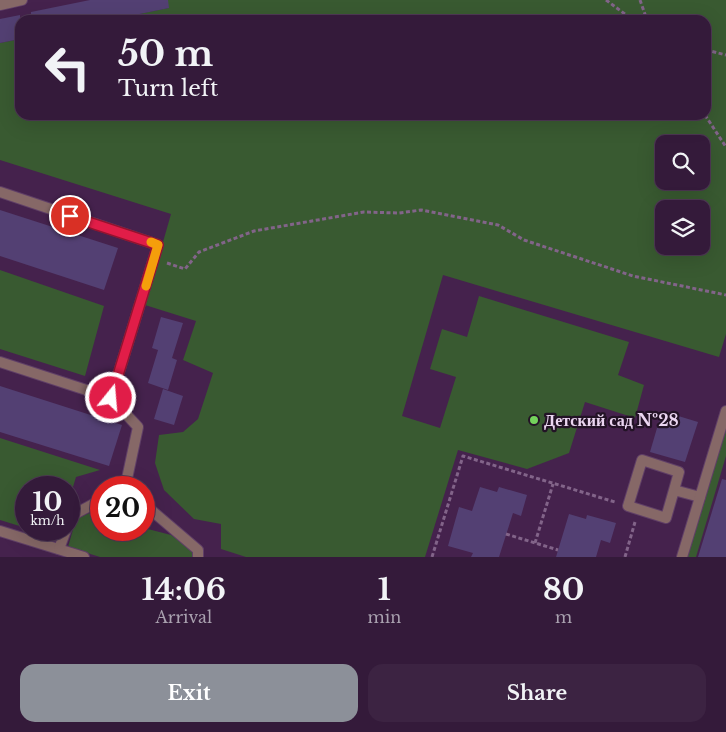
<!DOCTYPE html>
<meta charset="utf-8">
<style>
:root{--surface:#341a3a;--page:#3c2342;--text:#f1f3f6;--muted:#a9a1af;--line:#4e3854;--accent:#8c9099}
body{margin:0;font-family:"Libre Baskerville",serif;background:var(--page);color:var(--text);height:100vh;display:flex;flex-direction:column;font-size:19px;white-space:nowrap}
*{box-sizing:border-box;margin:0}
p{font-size:16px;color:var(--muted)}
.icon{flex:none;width:28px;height:28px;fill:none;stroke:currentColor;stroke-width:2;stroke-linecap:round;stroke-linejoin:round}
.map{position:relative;height:557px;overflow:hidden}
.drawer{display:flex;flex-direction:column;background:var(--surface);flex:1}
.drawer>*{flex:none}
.banner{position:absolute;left:15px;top:15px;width:696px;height:105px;border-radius:15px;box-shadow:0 5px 20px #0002,0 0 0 1px var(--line);background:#341a3a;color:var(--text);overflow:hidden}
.fabs{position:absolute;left:655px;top:135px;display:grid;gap:10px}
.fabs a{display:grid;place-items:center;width:55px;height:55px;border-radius:10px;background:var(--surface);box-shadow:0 5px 20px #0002,0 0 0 1px var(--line);font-size:25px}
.speed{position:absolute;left:15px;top:476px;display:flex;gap:10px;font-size:25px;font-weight:700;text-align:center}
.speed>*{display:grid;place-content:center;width:65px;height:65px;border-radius:50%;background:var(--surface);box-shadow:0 5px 20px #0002,0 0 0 1px var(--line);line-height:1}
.speed small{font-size:12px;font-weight:400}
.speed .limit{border:8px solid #d22;background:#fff;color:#111}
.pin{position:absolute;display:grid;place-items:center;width:42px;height:42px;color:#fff;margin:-21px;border:2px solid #fff;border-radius:50%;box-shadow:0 1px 5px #0007}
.me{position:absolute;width:55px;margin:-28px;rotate:17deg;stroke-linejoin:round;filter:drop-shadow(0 0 4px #0008)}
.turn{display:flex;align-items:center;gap:18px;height:105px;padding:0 20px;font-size:22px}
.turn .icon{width:65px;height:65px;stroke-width:2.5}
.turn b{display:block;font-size:35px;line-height:42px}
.eta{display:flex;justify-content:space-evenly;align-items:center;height:85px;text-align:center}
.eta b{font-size:30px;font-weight:700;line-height:35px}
.action{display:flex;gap:10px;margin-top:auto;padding:10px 20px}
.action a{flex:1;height:58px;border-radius:15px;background:var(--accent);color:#fff;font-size:20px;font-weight:700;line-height:58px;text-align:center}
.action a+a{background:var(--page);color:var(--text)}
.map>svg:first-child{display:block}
.green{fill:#395a31;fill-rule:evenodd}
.building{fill:#534073}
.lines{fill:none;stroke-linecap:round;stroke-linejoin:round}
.lane-casing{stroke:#603f67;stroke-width:12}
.path{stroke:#826489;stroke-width:3;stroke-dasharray:4 2.5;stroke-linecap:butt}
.lane{stroke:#866867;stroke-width:10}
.route-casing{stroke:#92132f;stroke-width:12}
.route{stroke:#e11d48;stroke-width:9}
.slow{stroke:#f59e0b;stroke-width:9}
.poi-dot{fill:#74d25c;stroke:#231326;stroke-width:2}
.labels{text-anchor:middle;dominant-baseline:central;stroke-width:4.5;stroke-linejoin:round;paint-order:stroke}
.poi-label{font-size:16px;font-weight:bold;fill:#ebd6f1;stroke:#231326;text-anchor:start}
</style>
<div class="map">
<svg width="726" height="557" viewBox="0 0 726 557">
<rect width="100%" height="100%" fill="#45224d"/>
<g class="green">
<path d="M167 0H726V334L719 357 443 275 402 416 440 428 456 377 430 369 442 329 467 337 479 296 629 342 618 375 644 385 635 418 585 402 569 453 527 469 458 450 425 557H246L221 549V524L194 519 164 490 155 463 159 435 183 432 198 419 213 373 183 360 196 321 145 305 171 214 0 160V43L20 39V115H706V20H110L168 8ZM664 144H701V181H664ZM664 209H701V246H664Z"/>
<polygon points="0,270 104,306 85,376 0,349"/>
<polygon points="726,427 726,456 696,557 687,557"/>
<polygon points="0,438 100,470 76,477 69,500 69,488 26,488 26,528 0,520"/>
<polygon points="101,508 101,530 144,530 144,528 171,535 193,551 193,557 100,557 68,547 76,519"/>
</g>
<g class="building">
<polygon points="90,0 168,0 169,8 110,20 31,20 31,12"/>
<polygon points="20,15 20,39 0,43 0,19"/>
<polygon points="0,210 118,248 104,290 0,256"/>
<polygon points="161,317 183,323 172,358 177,360 168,390 148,383 158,350 152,348"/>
<polygon points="0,386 122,425 109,466 0,432"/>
<polygon points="163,389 183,396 174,425 154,419"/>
<polygon points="662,411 698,422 685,462 650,452"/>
<polygon points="722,479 726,480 726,557 698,557"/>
<polygon points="480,487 497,492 499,487 527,495 521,516 513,513 499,557 471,557 473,553 448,546 459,507 472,511"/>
<polygon points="569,514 586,519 587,515 616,523 610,543 601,540 596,557 556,557"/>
</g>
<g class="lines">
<defs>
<g id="lane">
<polyline points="0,5 22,0"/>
<polyline points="0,192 158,245 111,398 0,362"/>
<polyline points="111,398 138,427 125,488"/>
<polyline points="674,490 679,472 642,460 628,506 666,518 674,490 700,497"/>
<polyline points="144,504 198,550 198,557"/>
<polyline points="69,523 71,516 101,500"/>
<polyline points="0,531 84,557"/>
<polyline points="59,549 66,530"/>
<polyline points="682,557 726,411"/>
</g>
</defs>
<use href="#lane" class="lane-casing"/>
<g class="path">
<polyline points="606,0 633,20"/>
<polyline points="640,0 647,20"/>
<polyline points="706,50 726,55"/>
<polyline points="705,115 726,147"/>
<polyline points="167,263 185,269 199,252 254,231 364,212 399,213 421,210 498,225 524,240 633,276 726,295"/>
<polyline points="506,534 558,550"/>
<polyline points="535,543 553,484"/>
<polyline points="432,557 463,456 615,502"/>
<polyline points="625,557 635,522"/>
</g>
<use href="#lane" class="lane"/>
</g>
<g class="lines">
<defs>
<polyline id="route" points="70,216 158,245 111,398"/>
</defs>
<use href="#route" class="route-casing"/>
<use href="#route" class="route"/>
<polyline class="slow" points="146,286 158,245 151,242"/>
</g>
<circle class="poi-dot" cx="534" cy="420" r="5"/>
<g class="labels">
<g class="poi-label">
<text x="544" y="420">Детский сад №28</text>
</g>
</g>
</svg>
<div class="fabs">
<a><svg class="icon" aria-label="search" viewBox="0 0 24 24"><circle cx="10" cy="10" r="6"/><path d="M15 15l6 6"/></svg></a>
<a><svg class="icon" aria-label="layers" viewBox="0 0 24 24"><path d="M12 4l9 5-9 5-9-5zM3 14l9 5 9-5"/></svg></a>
</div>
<div class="speed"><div>10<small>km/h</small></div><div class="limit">20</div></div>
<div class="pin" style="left:70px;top:216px;background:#d93025"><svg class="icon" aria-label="arrive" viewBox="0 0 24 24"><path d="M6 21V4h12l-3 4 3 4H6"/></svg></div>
<svg class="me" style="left:111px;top:398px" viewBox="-20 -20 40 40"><circle r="17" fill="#e11d48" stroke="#fff" stroke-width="3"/><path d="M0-11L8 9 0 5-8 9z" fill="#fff"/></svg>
<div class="banner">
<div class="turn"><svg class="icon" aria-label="left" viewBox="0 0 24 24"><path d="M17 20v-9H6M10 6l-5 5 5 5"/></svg><div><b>50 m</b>Turn left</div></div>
</div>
</div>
<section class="drawer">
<div class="eta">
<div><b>14:06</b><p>Arrival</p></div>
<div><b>1</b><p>min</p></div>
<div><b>80</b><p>m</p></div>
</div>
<div class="action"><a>Exit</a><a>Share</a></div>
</section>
